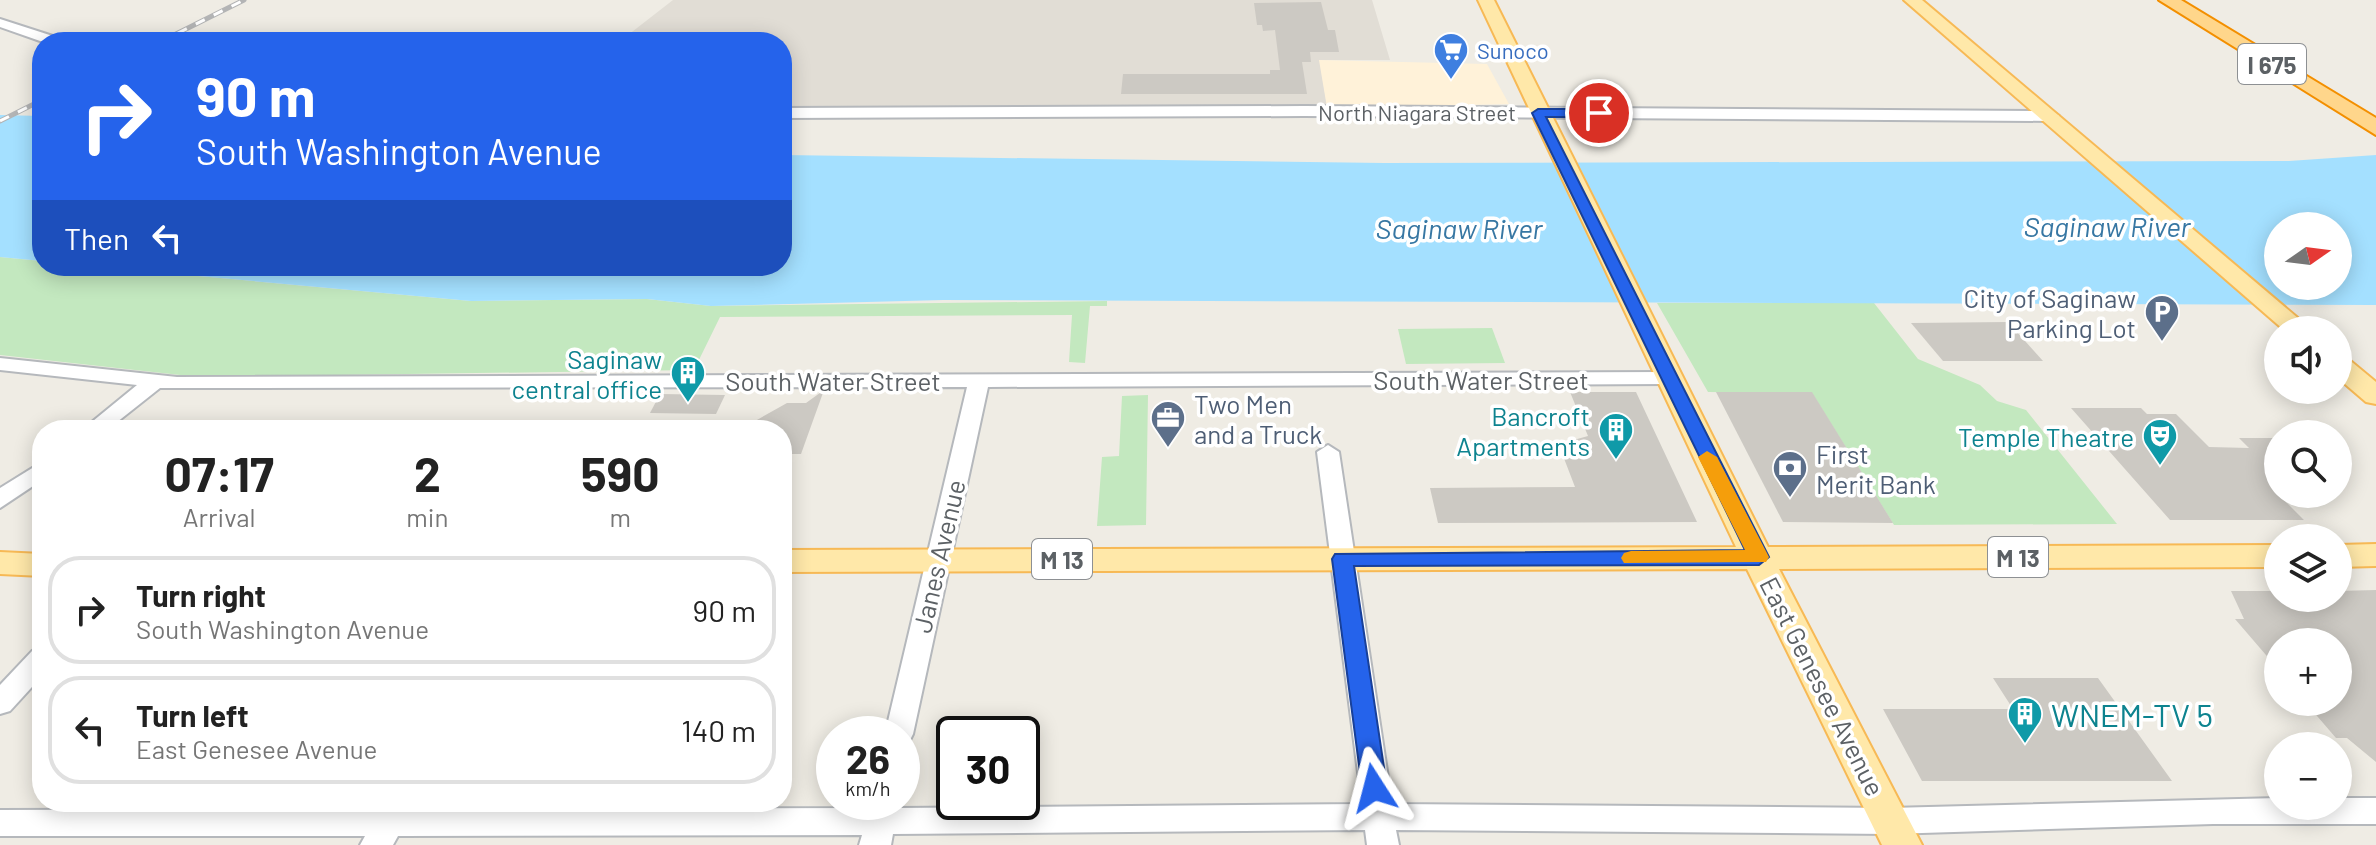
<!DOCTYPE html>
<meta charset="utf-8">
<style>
:root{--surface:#fff;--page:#f6f6f6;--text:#222;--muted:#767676;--line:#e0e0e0}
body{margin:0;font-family:Barlow,sans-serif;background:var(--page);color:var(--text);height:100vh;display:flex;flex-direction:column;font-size:30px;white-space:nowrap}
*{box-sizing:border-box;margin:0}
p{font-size:26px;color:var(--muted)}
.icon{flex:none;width:44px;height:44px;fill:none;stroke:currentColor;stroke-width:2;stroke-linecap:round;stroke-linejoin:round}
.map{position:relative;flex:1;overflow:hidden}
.sheet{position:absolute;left:32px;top:420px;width:760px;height:392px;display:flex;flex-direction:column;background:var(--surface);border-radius:32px;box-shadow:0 4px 20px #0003}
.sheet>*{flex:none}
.banner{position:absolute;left:32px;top:32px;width:760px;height:244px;border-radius:32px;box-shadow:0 4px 20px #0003;background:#2563eb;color:#fff;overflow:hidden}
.needle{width:52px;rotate:76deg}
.buttons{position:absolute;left:2264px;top:212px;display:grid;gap:16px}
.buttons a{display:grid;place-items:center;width:88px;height:88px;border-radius:50%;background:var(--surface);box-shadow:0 4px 20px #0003;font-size:40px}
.speed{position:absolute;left:816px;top:716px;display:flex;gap:16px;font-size:40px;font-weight:700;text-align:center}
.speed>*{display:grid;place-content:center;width:104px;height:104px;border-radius:50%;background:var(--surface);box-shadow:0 4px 20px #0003;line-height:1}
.speed small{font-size:20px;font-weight:400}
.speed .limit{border:4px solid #111;border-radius:12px;background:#fff;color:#111}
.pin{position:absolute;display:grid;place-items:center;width:68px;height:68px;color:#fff;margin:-34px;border:4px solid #fff;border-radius:50%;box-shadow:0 2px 8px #0007}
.me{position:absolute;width:88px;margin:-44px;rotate:351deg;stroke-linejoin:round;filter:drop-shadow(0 0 6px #0008)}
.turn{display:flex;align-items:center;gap:28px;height:168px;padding:0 32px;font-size:36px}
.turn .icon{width:104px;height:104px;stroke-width:2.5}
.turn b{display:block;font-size:56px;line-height:68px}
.then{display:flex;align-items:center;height:76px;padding:0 32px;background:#0003;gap:16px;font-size:30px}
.eta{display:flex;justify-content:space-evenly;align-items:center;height:136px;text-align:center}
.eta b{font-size:48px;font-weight:700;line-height:56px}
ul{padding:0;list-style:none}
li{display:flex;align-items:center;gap:24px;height:108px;margin:0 16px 12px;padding:0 16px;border:4px solid var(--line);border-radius:32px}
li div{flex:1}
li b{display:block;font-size:30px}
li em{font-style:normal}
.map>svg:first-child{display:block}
.commercial{fill:#fff2d9}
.education{fill:#e1ddd5}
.green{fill:#c3e8bf}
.water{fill:#a4e0ff;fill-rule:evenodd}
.building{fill:#ccc9c3}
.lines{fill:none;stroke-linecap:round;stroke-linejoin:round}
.minor-casing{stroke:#b5b8bc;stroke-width:4}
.major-casing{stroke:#f7b955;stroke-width:4}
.highway-casing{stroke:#f38f00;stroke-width:4}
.minor{fill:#fff;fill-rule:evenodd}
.major{fill:#ffe8a9;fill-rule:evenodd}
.highway{fill:#ffd68b;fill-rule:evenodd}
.rail-casing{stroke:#b3b4b5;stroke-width:5}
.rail{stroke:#fff;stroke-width:3;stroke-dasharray:10;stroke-linecap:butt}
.route{fill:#2563eb;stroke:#184099;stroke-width:2}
.slow{fill:#f59e0b}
.labels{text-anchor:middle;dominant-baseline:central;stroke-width:7;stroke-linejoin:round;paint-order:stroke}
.far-shop-label{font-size:22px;fill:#366cbe;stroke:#fff;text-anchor:start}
.far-street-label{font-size:22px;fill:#5c6165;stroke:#fff}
.shield{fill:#fff;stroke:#8d9093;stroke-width:2}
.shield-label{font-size:24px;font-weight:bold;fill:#5c6165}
.service-label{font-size:26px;fill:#4e5e75;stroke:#fff;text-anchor:start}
.culture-label{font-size:26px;fill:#0d838f;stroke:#fff;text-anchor:end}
.street-label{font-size:26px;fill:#5c6165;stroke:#fff}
.water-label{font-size:28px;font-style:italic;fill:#3777a3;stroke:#fff}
.near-culture-label{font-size:32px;fill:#0d838f;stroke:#fff;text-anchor:start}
</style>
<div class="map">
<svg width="2376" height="845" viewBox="0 0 2376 845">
<rect width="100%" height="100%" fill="#efece4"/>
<polygon class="commercial" points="1318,60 1487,64 1509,104 1327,108"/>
<polygon class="education" points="673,0 1372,0 1390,60 1319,60 1327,108 782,107 782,42 619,42"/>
<g class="green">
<polygon points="0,257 42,261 42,266 88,266 471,301 647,299 711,306 1107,301 1107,306 1090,306 1085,363 1069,362 1072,315 720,317 694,370 198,377 0,355"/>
<polygon points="1657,303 1874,303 1918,359 1980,385 1997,401 2026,410 2117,524 1894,525 1812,393 1708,392"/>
<polygon points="1492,328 1505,363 1406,364 1398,329"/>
<polygon points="1148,395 1146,525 1097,526 1102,457 1119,456 1122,396"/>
</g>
<g class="water">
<polygon points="0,115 42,116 42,261 0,257"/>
<path d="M782 155 1384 163 2289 161 2376 155V305L943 300 711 306 647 299 471 301 88 266H782ZM2278 226H2338V286H2278Z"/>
</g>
<g class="building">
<polygon points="1321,2 1328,30 1335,30 1339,52 1310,52 1311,62 1302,62 1307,94 1121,94 1123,74 1270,74 1270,70 1280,70 1275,30 1263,31 1262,25 1257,25 1254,3"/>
<polygon points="2008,322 2043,361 1943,361 1911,323"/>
<polygon points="824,390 801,454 782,454 782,430 739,430 787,403 806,403"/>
<polygon points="1570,392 1636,392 1697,522 1438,523 1430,488 1575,487 1560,448 1573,448 1570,441 1588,436"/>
<polygon points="1716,392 1812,392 1893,523 1783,522"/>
<polygon points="660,394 725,395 716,414 650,413"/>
<polygon points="2071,408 2141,408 2147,414 2176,414 2209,447 2249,448 2239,438 2278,438 2278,494 2304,520 2170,520"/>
<polygon points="2376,590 2376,762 2347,738 2336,738 2305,702 2338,702 2338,642 2278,642 2278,669 2235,619 2244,619 2231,591 2278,591 2278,598 2338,598 2338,591"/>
<polygon points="1993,678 2098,678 2172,781 1922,781 1883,709 2013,709"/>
</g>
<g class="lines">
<defs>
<g id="minor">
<polygon points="0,19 62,39 64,42 43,42 0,27"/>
<polygon points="1304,106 2051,111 2059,116 2051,121 1304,116 782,118 782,108"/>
<polygon points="0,358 177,377 1667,372 1678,378 1667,384 988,387 913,734 909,742 902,745 902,734 885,734 967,387 160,388 107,430 82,430 137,385 0,370"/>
<polygon points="1328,445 1339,452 1392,804 1890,808 2278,798 2278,806 2338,806 2338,798 2376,798 2376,824 2213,824 1890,834 1396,830 1399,845 1367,845 1365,830 893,834 891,845 859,845 862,835 398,836 393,845 360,845 365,836 0,836 0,810 381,809 386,802 417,802 414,809 867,808 869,802 899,802 898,808 1362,804 1317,452"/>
<polygon points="42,462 42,480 0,508 0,488"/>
<polygon points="42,648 42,676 10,711 0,714 0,685 32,651"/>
</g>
<g id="major">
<polygon points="1478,0 1494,0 1768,547 2278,545 2278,567 1779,569 1922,845 1882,845 1747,569 782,572 782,550 1736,547"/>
<polygon points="1904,0 1922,0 2312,330 2284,330"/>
<polygon points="2338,356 2347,358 2376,382 2376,404 2366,402 2338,378"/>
<polygon points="2376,544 2376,566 2338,567 2338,545"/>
<polygon points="0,552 42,554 42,576 0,574"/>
</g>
<polygon id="highway" points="2159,0 2181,0 2376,118 2376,135"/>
</defs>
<use href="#minor" class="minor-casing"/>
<use href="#major" class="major-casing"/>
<use href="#highway" class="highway-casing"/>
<use href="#minor" class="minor"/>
<use href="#major" class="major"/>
<use href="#highway" class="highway"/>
<defs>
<g id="rail">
<polyline points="160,42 244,0"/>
<polyline points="0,121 42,100"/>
</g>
</defs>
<use href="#rail" class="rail-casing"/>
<use href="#rail" class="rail"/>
</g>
<polygon class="route" points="1538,109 1599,109 1605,113 1599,117 1546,117 1769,557 1759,565 1354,566 1387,788 1383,795 1374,798 1366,795 1362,788 1332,559 1335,554 1745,550 1532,113"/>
<polygon class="slow" points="1707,451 1717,457 1769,557 1766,562 1624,563 1621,558 1624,553 1631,551 1745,550 1698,457"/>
<defs>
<symbol id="supermarket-pin" viewBox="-11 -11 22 30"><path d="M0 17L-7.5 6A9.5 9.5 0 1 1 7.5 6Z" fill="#3f7fe0" stroke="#fff"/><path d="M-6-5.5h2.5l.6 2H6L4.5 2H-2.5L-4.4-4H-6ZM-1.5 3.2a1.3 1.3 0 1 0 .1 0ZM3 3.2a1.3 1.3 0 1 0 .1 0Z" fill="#fff"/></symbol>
<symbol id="parking-pin" viewBox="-11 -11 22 30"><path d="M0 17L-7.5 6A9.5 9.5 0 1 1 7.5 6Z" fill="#5c6f8a" stroke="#fff"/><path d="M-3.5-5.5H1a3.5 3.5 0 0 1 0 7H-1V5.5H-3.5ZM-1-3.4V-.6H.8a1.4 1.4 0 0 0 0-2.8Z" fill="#fff"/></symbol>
<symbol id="building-pin" viewBox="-11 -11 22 30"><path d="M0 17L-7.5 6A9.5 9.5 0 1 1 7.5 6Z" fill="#0f9aa8" stroke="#fff"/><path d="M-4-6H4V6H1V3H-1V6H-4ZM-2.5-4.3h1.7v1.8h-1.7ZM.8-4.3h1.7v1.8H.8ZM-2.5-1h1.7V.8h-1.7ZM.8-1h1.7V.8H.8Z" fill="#fff"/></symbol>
<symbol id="office-pin" viewBox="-11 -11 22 30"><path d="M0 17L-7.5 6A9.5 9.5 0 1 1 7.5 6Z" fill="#5c6f8a" stroke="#fff"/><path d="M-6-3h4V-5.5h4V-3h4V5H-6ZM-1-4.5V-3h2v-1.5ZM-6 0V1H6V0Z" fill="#fff"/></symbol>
<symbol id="theatre-pin" viewBox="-11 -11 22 30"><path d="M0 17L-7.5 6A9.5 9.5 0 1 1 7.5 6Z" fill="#0f9aa8" stroke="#fff"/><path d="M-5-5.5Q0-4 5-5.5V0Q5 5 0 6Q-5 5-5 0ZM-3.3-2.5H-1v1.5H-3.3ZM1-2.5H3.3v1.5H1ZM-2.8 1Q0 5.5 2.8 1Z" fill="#fff"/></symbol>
<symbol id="bank-pin" viewBox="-11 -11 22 30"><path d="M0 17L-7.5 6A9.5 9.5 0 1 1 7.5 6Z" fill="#5c6f8a" stroke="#fff"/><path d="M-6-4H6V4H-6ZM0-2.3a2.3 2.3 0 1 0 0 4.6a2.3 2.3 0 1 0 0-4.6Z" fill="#fff"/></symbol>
</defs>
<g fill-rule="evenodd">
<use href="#supermarket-pin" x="1431" y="30" width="40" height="54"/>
<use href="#parking-pin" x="2142" y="292" width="40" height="54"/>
<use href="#building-pin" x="668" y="353" width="40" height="54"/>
<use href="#office-pin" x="1148" y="398" width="40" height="54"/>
<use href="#building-pin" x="1596" y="410" width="40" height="54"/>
<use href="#theatre-pin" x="2140" y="416" width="40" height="54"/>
<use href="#bank-pin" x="1770" y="448" width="40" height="54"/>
<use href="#building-pin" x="2005" y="694" width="40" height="54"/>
</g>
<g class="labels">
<g class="far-shop-label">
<text x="1477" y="50">Sunoco</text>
</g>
<g class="far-street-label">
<text x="1417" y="112">North Niagara Street</text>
</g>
<g class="shield">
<rect x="2238" y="44" width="68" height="40" rx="6"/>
<rect x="1988" y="537" width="60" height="40" rx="6"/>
<rect x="1032" y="539" width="60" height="40" rx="6"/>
</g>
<g class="shield-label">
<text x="2272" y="64">I 675</text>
<text x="2018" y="557">M 13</text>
<text x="1062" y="559">M 13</text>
</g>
<g class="service-label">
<text x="2136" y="297" text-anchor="end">City of Saginaw<tspan x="2136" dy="30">Parking Lot</tspan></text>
<text x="1194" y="403">Two Men<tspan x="1194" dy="30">and a Truck</tspan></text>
<text x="1816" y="453">First<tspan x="1816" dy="30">Merit Bank</tspan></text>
</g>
<g class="culture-label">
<text x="662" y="358">Saginaw<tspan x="662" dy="30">central office</tspan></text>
<text x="1590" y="415">Bancroft<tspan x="1590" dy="30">Apartments</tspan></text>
<text x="2134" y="436">Temple Theatre</text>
</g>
<g class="street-label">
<text x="1481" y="379">South Water Street</text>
<text x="833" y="380">South Water Street</text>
<text transform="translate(938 556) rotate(-77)">Janes Avenue</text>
<text transform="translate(1823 686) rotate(63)">East Genesee Avenue</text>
</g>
<g class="water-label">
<text x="2107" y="226">Saginaw River</text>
<text x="1459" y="228">Saginaw River</text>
</g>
<g class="near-culture-label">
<text x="2051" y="714">WNEM-TV 5</text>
</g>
</g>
</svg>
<div class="buttons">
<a><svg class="needle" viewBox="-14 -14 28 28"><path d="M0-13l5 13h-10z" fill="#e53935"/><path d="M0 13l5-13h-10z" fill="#767676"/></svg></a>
<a><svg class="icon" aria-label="sound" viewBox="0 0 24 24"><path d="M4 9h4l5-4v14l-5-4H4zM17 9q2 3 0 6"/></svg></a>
<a><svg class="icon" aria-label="search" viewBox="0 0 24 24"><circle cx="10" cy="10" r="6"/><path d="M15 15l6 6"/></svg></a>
<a><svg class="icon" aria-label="layers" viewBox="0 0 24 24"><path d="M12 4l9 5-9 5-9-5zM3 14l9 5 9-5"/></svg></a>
<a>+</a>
<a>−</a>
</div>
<div class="speed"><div>26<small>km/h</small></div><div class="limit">30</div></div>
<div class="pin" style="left:1599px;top:113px;background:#d93025"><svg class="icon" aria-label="arrive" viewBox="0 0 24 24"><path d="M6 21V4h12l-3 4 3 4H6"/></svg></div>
<svg class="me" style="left:1374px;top:788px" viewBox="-20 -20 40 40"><path d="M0-17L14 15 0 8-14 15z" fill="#2563eb" stroke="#fff" stroke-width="4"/></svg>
<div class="banner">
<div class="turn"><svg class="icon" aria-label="right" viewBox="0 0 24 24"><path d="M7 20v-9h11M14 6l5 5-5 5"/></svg><div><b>90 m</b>South Washington Avenue</div></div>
<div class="then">Then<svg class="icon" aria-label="left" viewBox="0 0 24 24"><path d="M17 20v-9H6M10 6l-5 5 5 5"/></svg></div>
</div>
<section class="sheet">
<div class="eta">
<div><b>07:17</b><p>Arrival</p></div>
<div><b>2</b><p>min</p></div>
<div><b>590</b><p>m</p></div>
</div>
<ul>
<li><svg class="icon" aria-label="right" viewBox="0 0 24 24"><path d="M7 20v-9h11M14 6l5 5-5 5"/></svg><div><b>Turn right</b><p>South Washington Avenue</p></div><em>90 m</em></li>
<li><svg class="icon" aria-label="left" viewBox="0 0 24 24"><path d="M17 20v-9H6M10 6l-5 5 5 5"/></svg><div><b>Turn left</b><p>East Genesee Avenue</p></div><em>140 m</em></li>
</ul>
</section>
</div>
